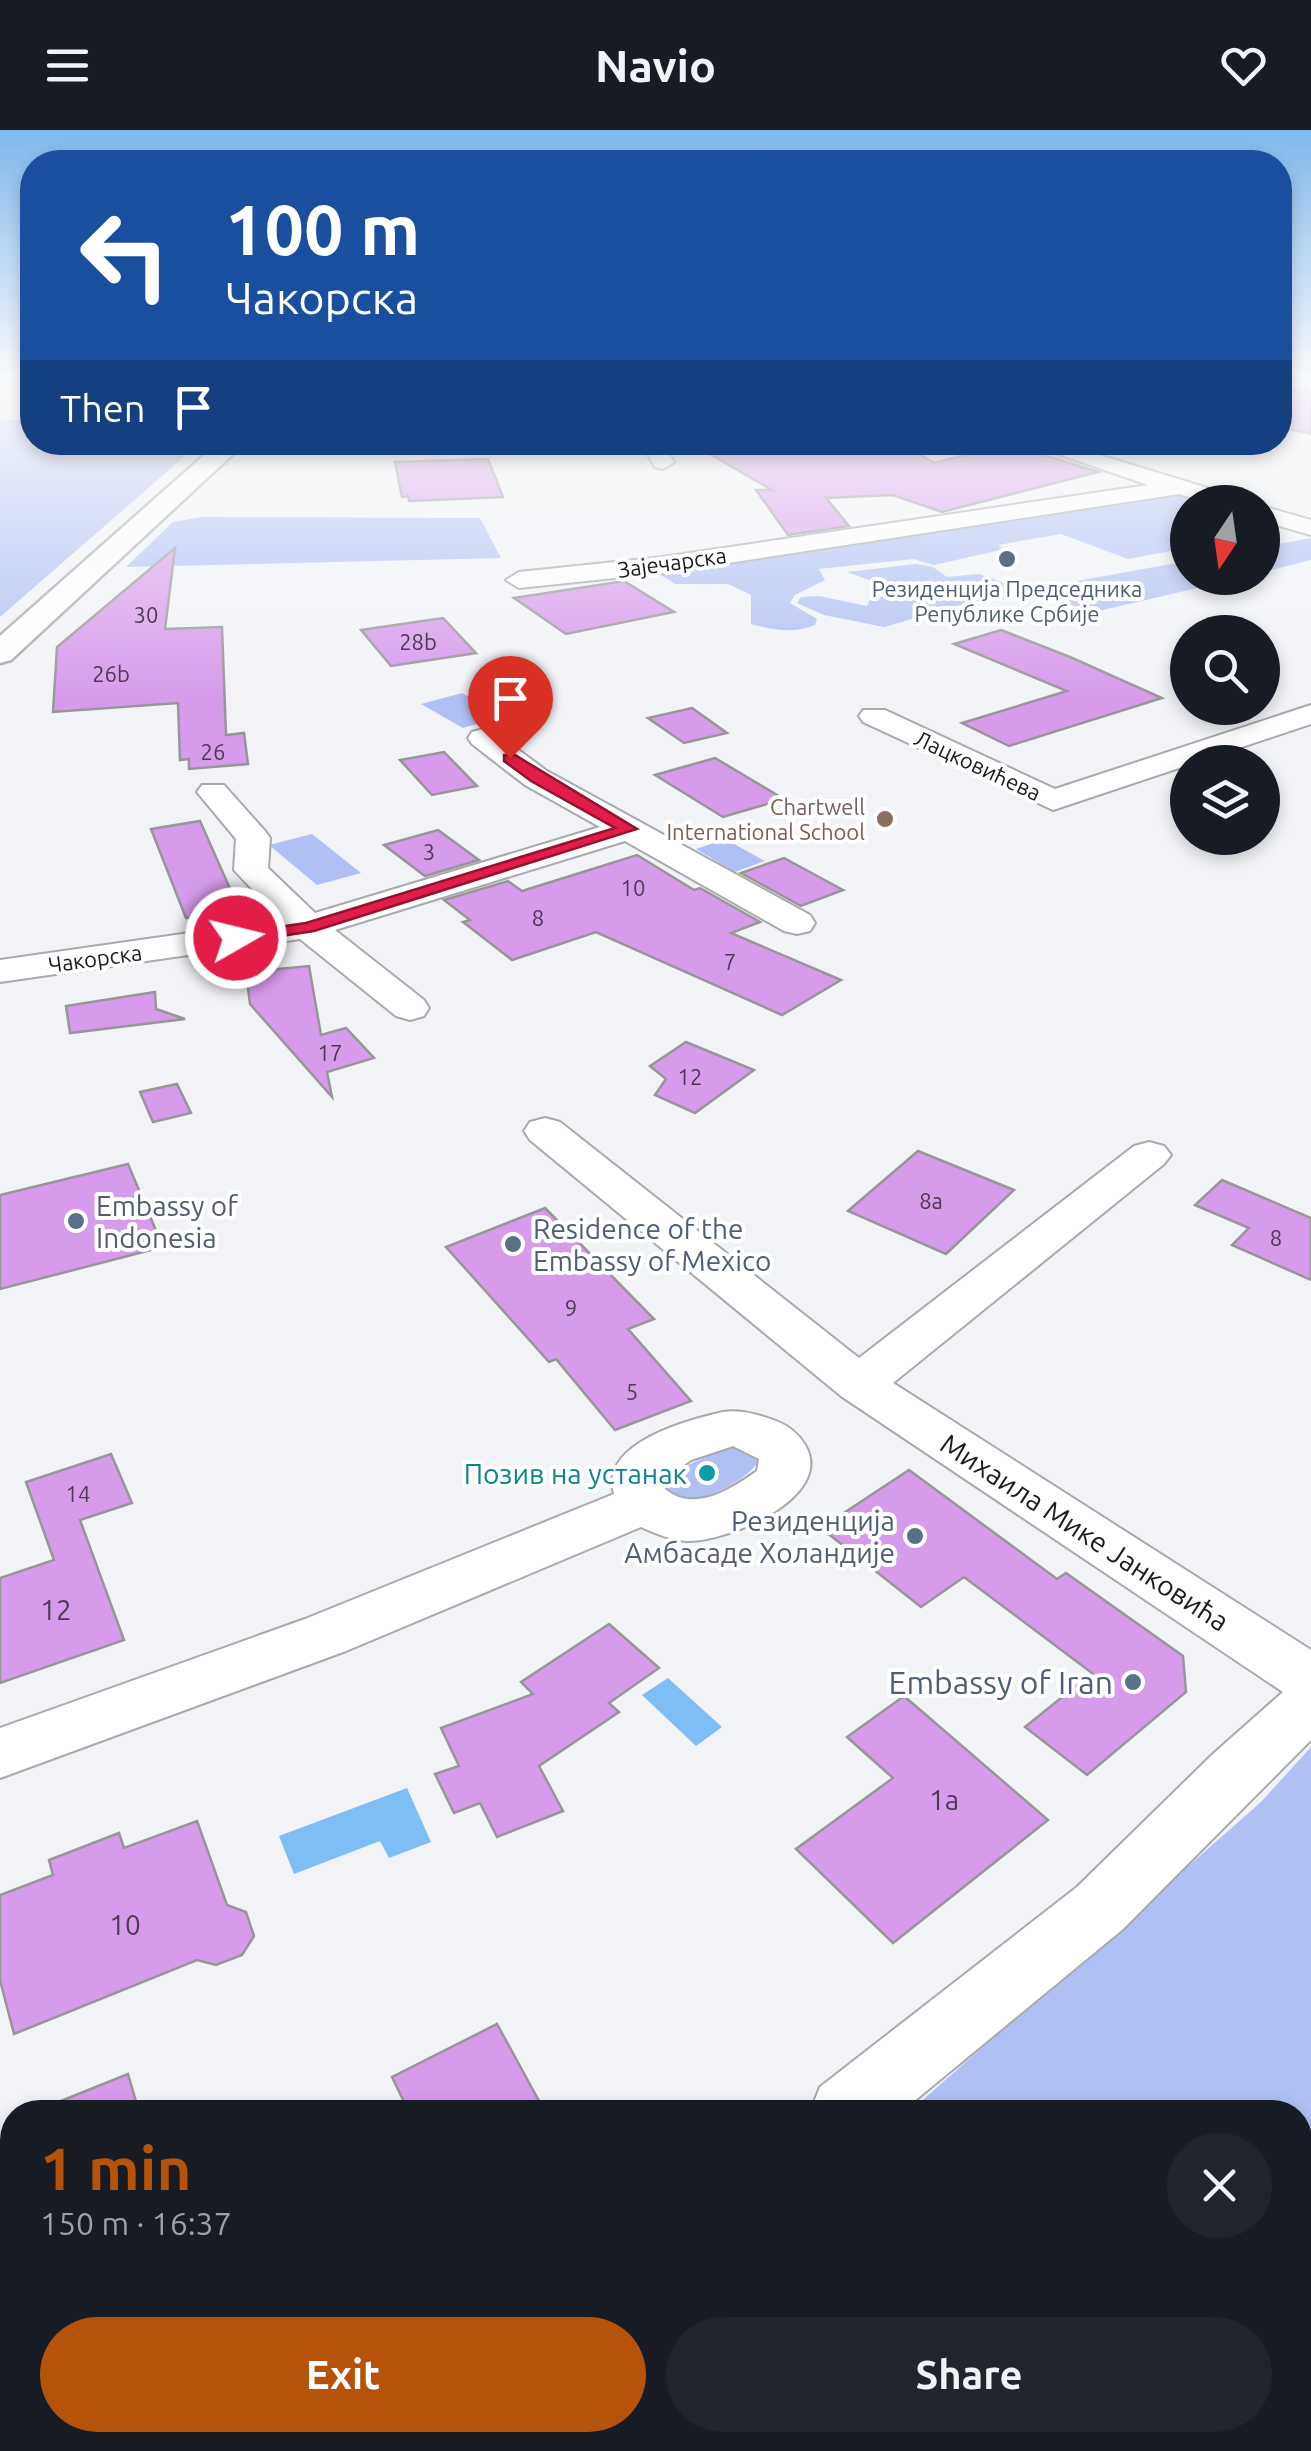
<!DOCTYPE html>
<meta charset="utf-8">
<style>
:root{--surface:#171b24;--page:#20242c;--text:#f1f3f6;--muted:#9ea1a6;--accent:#b45309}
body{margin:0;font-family:Ubuntu,sans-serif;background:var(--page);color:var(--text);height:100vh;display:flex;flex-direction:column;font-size:38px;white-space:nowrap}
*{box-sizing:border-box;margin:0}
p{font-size:32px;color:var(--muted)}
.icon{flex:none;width:55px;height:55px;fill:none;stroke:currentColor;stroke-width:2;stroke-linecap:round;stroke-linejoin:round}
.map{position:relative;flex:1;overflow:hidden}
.drawer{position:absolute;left:0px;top:1970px;width:1312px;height:352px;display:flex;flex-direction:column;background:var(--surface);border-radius:40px 40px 0 0;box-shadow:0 5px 15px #0003}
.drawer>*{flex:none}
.top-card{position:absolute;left:20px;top:20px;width:1272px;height:305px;border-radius:40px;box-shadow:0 5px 15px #0003;background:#1a4fa0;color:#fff;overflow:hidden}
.needle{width:65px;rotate:193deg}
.fabs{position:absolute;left:1170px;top:355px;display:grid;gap:20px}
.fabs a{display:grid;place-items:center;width:110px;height:110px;border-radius:50%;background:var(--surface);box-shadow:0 5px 15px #0003;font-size:50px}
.pin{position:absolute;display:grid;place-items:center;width:85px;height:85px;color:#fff;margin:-102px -42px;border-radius:50% 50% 50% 0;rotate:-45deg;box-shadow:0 0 10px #0007}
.pin .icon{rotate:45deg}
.me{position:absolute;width:110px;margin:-55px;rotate:82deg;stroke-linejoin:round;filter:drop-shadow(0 0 8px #0008)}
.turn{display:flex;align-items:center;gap:35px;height:210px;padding:0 40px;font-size:45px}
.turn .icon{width:130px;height:130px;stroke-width:2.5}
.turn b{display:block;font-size:70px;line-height:85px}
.then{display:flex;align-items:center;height:95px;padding:0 40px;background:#0003;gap:20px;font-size:38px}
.round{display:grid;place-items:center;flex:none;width:105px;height:105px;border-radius:52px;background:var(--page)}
.headline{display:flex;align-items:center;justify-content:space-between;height:170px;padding:0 40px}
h1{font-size:60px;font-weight:600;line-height:75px;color:var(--accent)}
.action{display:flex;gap:20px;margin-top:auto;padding:20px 40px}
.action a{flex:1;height:115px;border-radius:60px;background:var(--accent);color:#fff;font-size:40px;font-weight:600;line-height:115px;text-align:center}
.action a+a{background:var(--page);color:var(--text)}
header{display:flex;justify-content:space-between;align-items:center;height:130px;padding:0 40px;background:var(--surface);font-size:45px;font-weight:600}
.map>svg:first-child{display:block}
.green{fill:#b0c0f4}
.water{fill:#7fbdf5}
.building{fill:#d79bec;stroke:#979598;stroke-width:2.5}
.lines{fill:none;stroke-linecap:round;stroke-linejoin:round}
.minor-casing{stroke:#a8a9ac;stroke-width:4}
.secondary-casing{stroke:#a8a9ac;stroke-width:5}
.minor{fill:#fff;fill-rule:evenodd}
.secondary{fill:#fff;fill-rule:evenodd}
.route{fill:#e11d48;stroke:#92132f;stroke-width:2.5}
.service-dot{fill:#5c6f8a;stroke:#fff;stroke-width:4}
.education-dot{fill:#8d6e63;stroke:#fff;stroke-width:4}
.culture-dot{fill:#0f9aa8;stroke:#fff;stroke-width:4}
.labels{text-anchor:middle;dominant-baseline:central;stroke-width:8;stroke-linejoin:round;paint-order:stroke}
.far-street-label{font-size:22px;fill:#1b1b1c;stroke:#fff}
.far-service-label{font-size:22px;fill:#4e5e75;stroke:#fff}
.number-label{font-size:22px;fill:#4a3b50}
.far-education-label{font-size:22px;fill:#785e54;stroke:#fff;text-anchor:end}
.service-label{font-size:28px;fill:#4e5e75;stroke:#fff;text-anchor:start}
.culture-label{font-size:28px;fill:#0d838f;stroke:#fff;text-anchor:end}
.street-label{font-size:28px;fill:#1b1b1c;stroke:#fff}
.near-number-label{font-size:28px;fill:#4a3b50}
.near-service-label{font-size:32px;fill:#4e5e75;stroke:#fff;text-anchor:end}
</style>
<header><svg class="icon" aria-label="menu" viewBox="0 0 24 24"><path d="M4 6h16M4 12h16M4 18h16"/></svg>Navio<svg class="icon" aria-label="heart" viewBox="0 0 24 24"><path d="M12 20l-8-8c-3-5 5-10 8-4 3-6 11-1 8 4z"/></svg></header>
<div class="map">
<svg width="1311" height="2321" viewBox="0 0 1311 2321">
<rect width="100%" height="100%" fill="#f2f3f7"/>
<g class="green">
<polygon points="0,289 32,291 32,312 200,313 0,487"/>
<path d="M1173 361 1208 372H1188L1187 418 1128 429 1061 404 998 415 1005 419 934 435 913 429 819 439 825 450 795 465 790 473 817 489 815 495C793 504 774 500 751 494V465L728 454H675L653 440Z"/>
<polygon points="202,387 480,388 501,428 126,437 173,392"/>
<polygon points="1311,408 1311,430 1263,442 1263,417"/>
<polygon points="1187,431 1188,448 1240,448 1090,483 1051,466 971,472 884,497 824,485 797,473 801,467 819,466 867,476 870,469 903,463 847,442 916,434 933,437 947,447 979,444 1009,455 1050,456"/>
<polygon points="462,563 504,586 463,598 421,574"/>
<polygon points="312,704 361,743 317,755 269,715"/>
<polygon points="725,709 765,731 735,742 696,719"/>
<path d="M733 1315 754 1323 758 1329C757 1345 703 1372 686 1371 679 1371 670 1366 663 1363V1346Z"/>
<polygon points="1311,1617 1311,2321 529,2321 541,2310 1300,2310 1300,1982 909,1982 1261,1672"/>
</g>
<g class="water">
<polygon points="668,1548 722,1597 696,1616 642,1565"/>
<polygon points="407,1658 431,1712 389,1728 380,1711 294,1744 279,1706"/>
</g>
<g class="building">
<polygon points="1293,260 1311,264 1311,304 1280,297 1280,265"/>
<polygon points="689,312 900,312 934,333 1009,314 1098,342 942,382 893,365 826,368 849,396 788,405 756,360 772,360"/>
<polygon points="488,329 503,367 409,371 408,366 402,367 395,332"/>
<polygon points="175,418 165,499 222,497 226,605 244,603 248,634 189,639 189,629 180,630 178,573 53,582 57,517"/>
<polygon points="624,451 674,482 566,504 514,468"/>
<polygon points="443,488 476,523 391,536 361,500"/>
<polygon points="1001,500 1070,527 1162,568 1009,616 962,593 1067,561 954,514"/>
<polygon points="692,578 727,603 684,613 648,588"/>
<polygon points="444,622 477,656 432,665 400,630"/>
<polygon points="715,628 784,669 723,687 655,645"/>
<polygon points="200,691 239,779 186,788 151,699"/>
<polygon points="438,700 479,730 425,746 384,715"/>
<polygon points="637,725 694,760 700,758 760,792 731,803 841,850 782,885 596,802 512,830 463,792 470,790 444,770 508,751 522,761"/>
<polygon points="784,728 843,760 801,776 741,743"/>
<polygon points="309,836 321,905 346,898 374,928 327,942 332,967 250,874 246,842"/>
<polygon points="155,862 156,879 185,889 70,903 66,876"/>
<polygon points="686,912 754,940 695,983 655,965 666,949 650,936"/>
<polygon points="177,954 191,983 153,992 140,962"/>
<polygon points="918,1021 1014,1060 946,1124 848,1081"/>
<polygon points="128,1034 163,1117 0,1159 0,1065"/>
<polygon points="1222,1050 1311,1088 1311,1150 1232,1115 1249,1098 1195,1075"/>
<polygon points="545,1078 654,1189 628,1199 691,1271 615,1300 556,1229 549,1232 446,1117"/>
<polygon points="111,1324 132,1373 80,1390 124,1510 0,1553 0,1448 54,1430 26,1352"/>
<polygon points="909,1340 1057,1449 1066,1443 1183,1526 1186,1562 1087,1645 1025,1597 1092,1543 964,1447 921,1477 821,1398"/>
<polygon points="609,1494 659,1538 609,1573 619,1582 539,1636 563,1681 497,1707 480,1673 454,1683 435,1644 459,1636 441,1598 533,1564 521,1552"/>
<polygon points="904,1566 1048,1690 893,1813 796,1719 893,1648 847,1607"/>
<polygon points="197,1691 227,1775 246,1782 254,1806 242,1825 216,1835 197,1830 14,1904 0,1850 0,1765 53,1745 49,1730 119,1703 124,1718"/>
<polygon points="497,1894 545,1982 409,1982 392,1947"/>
<polygon points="128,1944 139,1982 37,1982 36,1981"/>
</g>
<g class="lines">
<defs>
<g id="minor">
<polygon points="1280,246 1311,248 1311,260 1280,254"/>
<polygon points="641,312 662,312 674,332 663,339 655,337"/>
<polygon points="1023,312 1057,312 1237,367 1241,372 1206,372 1179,364 663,443 519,458 506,450 519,442 663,427 1148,355"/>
<polygon points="1262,376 1311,390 1311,405 1262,391"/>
<polygon points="1311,575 1311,594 1053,680 863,592 859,586 863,580 885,580 1055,659"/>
<polygon points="483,599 494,602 547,641 810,785 815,793 810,801 797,804 784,801 625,711 335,800 424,870 429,878 424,886 410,890 396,886 300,809 0,852 0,830 281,790 234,740 236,709 197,662 202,655 224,655 265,701 270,708 268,738 315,783 600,697 525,655 472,614 468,608 472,602"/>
<polygon points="545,988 560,992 859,1228 1134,1016 1149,1012 1164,1016 1171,1025 1164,1034 893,1253 1311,1520 1311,1610 1123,1799 901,1982 810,1982 820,1957 1077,1757 1213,1624 1283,1562 841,1266 530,1010 524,1001 530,992"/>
<path d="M723 1282C741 1279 760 1285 776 1291 789 1296 798 1303 805 1315 836 1367 726 1413 686 1411 671 1410 654 1403 641 1397L346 1521 0 1648V1598L305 1489 614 1364C599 1313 688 1290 723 1282ZM733 1316 759 1329 757 1341C730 1360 694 1383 665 1359L666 1348 691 1330Z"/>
<polygon points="389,2310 481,2310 477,2321 385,2321"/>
</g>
<polygon id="secondary" points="219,312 246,312 11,530 0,533 0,506"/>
</defs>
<use href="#minor" class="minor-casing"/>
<use href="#secondary" class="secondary-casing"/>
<use href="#minor" class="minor"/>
<use href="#secondary" class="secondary"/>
</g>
<linearGradient id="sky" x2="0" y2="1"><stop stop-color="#7eb8ed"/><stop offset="0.43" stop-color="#f9fafb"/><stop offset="1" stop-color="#f9fafb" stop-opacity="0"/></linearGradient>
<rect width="1311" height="571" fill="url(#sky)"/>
<polygon class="route" points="504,625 515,625 637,699 314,801 236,813 227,808 236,803 306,793 615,698 531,651 504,631"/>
<g class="service-dot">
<circle cx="1007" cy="429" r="10"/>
<circle cx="76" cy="1091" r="10"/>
<circle cx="513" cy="1114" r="10"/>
<circle cx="915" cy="1406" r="10"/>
<circle cx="1133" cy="1552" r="10"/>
</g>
<circle class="education-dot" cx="885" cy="689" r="10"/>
<circle class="culture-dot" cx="707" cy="1343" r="10"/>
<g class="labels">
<g class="far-street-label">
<text transform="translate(672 432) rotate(-8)">Зајечарска</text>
<text transform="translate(978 635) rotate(25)">Лацковићева</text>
<text transform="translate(95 828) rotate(-8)">Чакорска</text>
</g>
<g class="far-service-label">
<text x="1007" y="458">Резиденција Председника<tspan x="1007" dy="25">Републике Србије</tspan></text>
</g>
<g class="number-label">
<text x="146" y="484">30</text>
<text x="418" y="511">28b</text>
<text x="111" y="543">26b</text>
<text x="213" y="621">26</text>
<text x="429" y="721">3</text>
<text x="633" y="757">10</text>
<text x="538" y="787">8</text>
<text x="730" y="831">7</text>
<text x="330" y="922">17</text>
<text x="690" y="946">12</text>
<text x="931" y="1070">8a</text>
<text x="1276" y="1107">8</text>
<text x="571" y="1177">9</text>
<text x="632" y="1261">5</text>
<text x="78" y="1363">14</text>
</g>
<g class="far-education-label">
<text x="865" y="676">Chartwell<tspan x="865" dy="25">International School</tspan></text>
</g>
<g class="service-label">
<text x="96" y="1075">Embassy of<tspan x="96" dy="32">Indonesia</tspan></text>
<text x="533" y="1098">Residence of the<tspan x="533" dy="32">Embassy of Mexico</tspan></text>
<text x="895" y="1390" text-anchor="end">Резиденција<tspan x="895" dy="32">Амбасаде Холандије</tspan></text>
</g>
<g class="culture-label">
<text x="687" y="1343">Позив на устанак</text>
</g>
<g class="street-label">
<text transform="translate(1085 1402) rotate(33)">Михаила Мике Јанковића</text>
</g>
<g class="near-number-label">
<text x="56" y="1479">12</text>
<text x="944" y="1669">1a</text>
<text x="125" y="1794">10</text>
</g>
<g class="near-service-label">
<text x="1113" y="1552">Embassy of Iran</text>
</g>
</g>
</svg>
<div class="fabs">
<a><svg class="needle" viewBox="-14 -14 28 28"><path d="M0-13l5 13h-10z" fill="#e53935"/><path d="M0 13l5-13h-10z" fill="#9ea1a6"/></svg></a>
<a><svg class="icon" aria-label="search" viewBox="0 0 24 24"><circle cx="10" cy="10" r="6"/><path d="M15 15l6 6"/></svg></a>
<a><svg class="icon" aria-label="layers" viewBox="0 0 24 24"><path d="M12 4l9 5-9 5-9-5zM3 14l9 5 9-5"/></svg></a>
</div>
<div class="pin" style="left:510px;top:628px;background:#d93025"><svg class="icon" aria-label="arrive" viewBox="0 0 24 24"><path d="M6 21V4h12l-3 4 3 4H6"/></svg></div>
<svg class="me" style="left:236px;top:808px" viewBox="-20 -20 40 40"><circle r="17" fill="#e11d48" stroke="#fff" stroke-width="3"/><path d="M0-11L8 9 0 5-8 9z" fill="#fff"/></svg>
<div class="top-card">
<div class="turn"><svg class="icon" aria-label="left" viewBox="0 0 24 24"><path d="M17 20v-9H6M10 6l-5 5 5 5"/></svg><div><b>100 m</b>Чакорска</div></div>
<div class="then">Then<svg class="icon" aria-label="arrive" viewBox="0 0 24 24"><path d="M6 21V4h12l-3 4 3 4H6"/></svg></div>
</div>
<section class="drawer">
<div class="headline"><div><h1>1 min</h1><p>150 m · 16:37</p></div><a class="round"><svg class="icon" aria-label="close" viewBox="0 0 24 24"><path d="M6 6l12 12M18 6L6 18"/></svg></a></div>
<div class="action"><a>Exit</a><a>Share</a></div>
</section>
</div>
